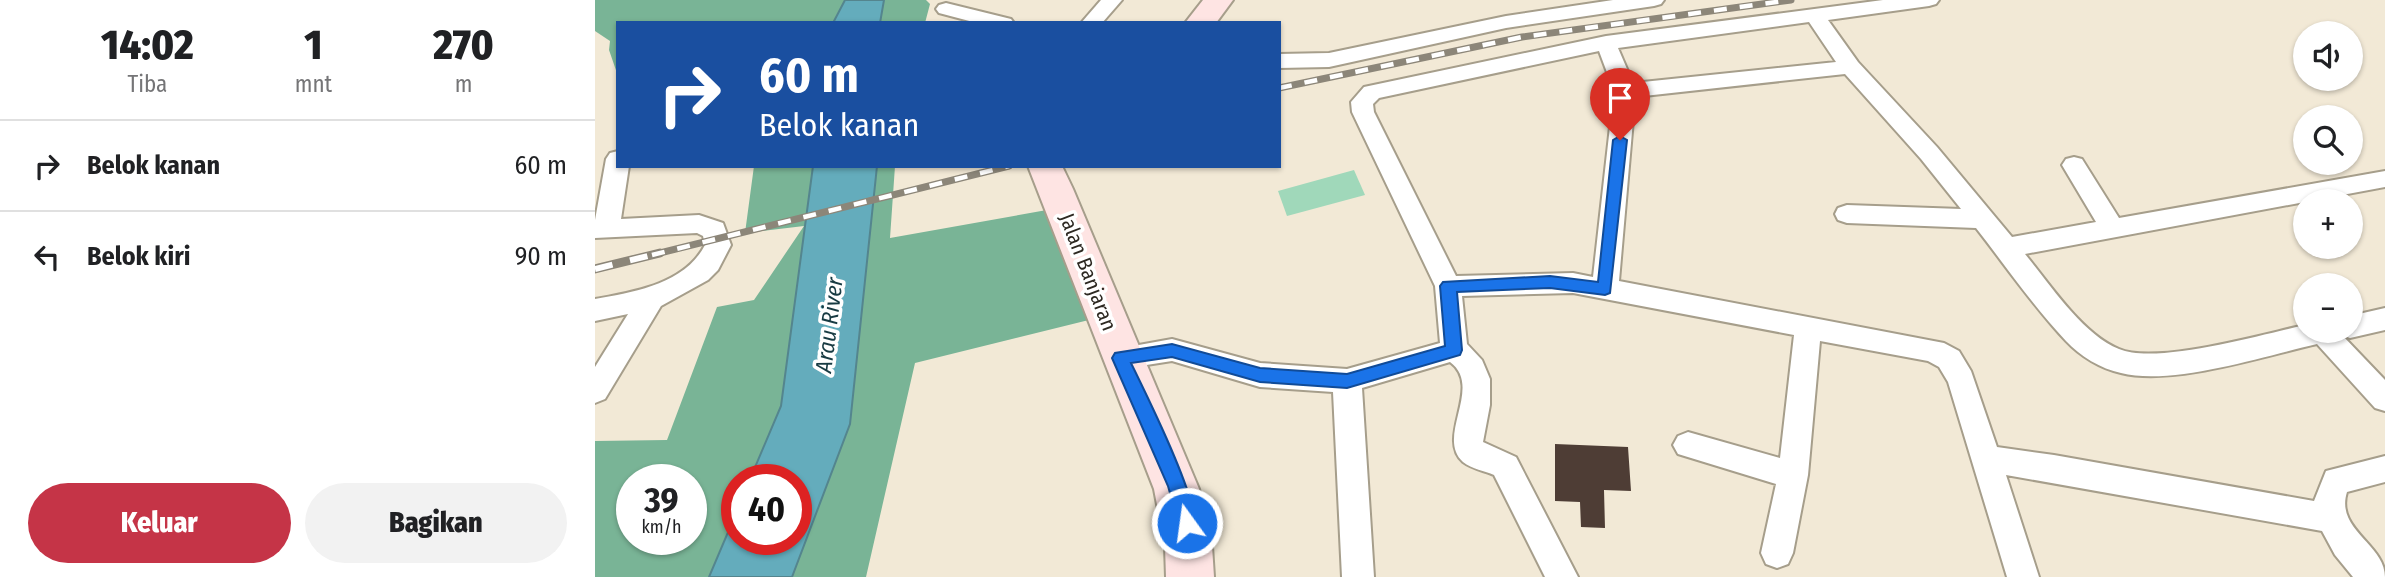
<!DOCTYPE html>
<html lang="id">
<meta charset="utf-8">
<style>
:root{--surface:#fff;--page:#f2f2f2;--text:#202124;--muted:#757577;--line:#e0e0e0;--accent:#c53447}
body{margin:0;font-family:"Fira Sans Condensed",sans-serif;background:var(--page);color:var(--text);height:100vh;display:flex;flex-direction:column;font-size:26px;white-space:nowrap}
*{box-sizing:border-box;margin:0}
p{font-size:23px;color:var(--muted)}
.icon{flex:none;width:38px;height:38px;fill:none;stroke:currentColor;stroke-width:2;stroke-linecap:round;stroke-linejoin:round}
.map{position:relative;flex:1;overflow:hidden}
.details{display:flex;flex-direction:column;background:var(--surface);width:595px}
.details>*{flex:none}
.banner{position:absolute;left:21px;top:21px;width:665px;height:147px;border-radius:0px;box-shadow:0 2px 5px #0004;background:#1a4fa0;color:#fff;overflow:hidden}
.buttons{position:absolute;left:1698px;top:21px;display:grid;gap:14px}
.buttons a{display:grid;place-items:center;width:70px;height:70px;border-radius:50%;background:var(--surface);box-shadow:0 2px 5px #0004;font-size:35px}
.speed{position:absolute;left:21px;top:464px;display:flex;gap:14px;font-size:35px;font-weight:700;text-align:center}
.speed>*{display:grid;place-content:center;width:91px;height:91px;border-radius:50%;background:var(--surface);box-shadow:0 2px 5px #0004;line-height:1}
.speed small{font-size:18px;font-weight:400}
.speed .limit{border:10px solid #d22;background:#fff;color:#111}
.pin{position:absolute;display:grid;place-items:center;width:60px;height:60px;color:#fff;margin:-72px -30px;border-radius:50% 50% 50% 0;rotate:-45deg;box-shadow:0 0 7px #0007}
.pin .icon{rotate:45deg}
.me{position:absolute;width:77px;margin:-38px;rotate:346deg;stroke-linejoin:round;filter:drop-shadow(0 0 5px #0008)}
.turn{display:flex;align-items:center;gap:24px;height:147px;padding:0 28px;font-size:32px}
.turn .icon{width:91px;height:91px;stroke-width:2.5}
.turn b{display:block;font-size:49px;line-height:60px}
.eta{display:flex;justify-content:space-evenly;align-items:center;height:119px;text-align:center}
.eta b{font-size:42px;font-weight:800;line-height:49px}
.primary-button{display:flex;gap:14px;margin-top:auto;padding:14px 28px}
.primary-button a{flex:1;height:80px;border-radius:42px;background:var(--accent);color:#fff;font-size:28px;font-weight:800;line-height:80px;text-align:center}
.primary-button a+a{background:var(--page);color:var(--text)}
ul{padding:0;list-style:none}
li{display:flex;align-items:center;gap:21px;height:91px;padding:0 28px;border-top:2px solid var(--line)}
li div{flex:1}
li b{display:block;font-size:26px}
li em{font-style:normal}
main{display:flex;flex:1;min-height:0}
.map>svg:first-child{display:block}
.green{fill:#a0d8ba}
.forest{fill:#79b496;fill-rule:evenodd}
.water{fill:#64acbc;stroke:#54858e;stroke-width:2}
.building{fill:#4e3d35}
.lines{fill:none;stroke-linecap:round;stroke-linejoin:round}
.street-casing{stroke:#a69e8b;stroke-width:4}
.secondary-casing{stroke:#a69e8b;stroke-width:4}
.street{fill:#fff;fill-rule:evenodd}
.secondary{fill:#fee4e3;fill-rule:evenodd}
.rail-far1-casing{stroke:#8c8679;stroke-width:7}
.rail-casing{stroke:#8c8679;stroke-width:9}
.rail-far1{stroke:#fff;stroke-width:4.5;stroke-dasharray:13;stroke-linecap:butt}
.rail{stroke:#fff;stroke-width:6;stroke-dasharray:18;stroke-linecap:butt}
.route{fill:#1a73e8;stroke:#114b97;stroke-width:2}
.labels{text-anchor:middle;dominant-baseline:central;stroke-width:7;stroke-linejoin:round;paint-order:stroke}
.street-label{font-size:21px;fill:#2d2922;stroke:#fff}
.water-label{font-size:23px;font-style:italic;fill:#183b43;stroke:#fff}
</style>
<main>
<section class="details">
<div class="eta">
<div><b>14:02</b><p>Tiba</p></div>
<div><b>1</b><p>mnt</p></div>
<div><b>270</b><p>m</p></div>
</div>
<ul>
<li><svg class="icon" aria-label="right" viewBox="0 0 24 24"><path d="M7 20v-9h11M14 6l5 5-5 5"/></svg><div><b>Belok kanan</b></div><em>60 m</em></li>
<li><svg class="icon" aria-label="left" viewBox="0 0 24 24"><path d="M17 20v-9H6M10 6l-5 5 5 5"/></svg><div><b>Belok kiri</b></div><em>90 m</em></li>
</ul>
<div class="primary-button"><a>Keluar</a><a>Bagikan</a></div>
</section>
<div class="map">
<svg width="1790" height="577" viewBox="0 0 1790 577">
<rect width="100%" height="100%" fill="#f2e9d6"/>
<polygon class="green" points="759,170 770,195 692,216 683,191"/>
<g class="forest">
<polygon points="0,0 331,0 335,4 330,23 23,23 23,76 14,50 15,41 0,31"/>
<path d="M159 166H300L295 238 463 208 506 317 320 363 271 577H0V441L72 440 122 307 159 300 209 226 150 233ZM37 480H96V539H37ZM142 480H201V539H142Z"/>
</g>
<g class="water">
<polygon points="250,0 289,0 285,23 238,23"/>
<polygon points="218,166 282,166 255,424 197,577 114,577 142,511 142,539 201,539 201,480 155,479 186,406"/>
</g>
<polygon class="building" points="960,444 1033,447 1036,491 1009,490 1010,528 986,527 985,502 960,501"/>
<g class="lines">
<defs>
<g id="street">
<polygon points="506,0 527,0 507,23 486,23"/>
<polygon points="1018,0 1069,0 1066,4 1059,6 911,28 734,67 684,68 684,54 734,53 911,16"/>
<path d="M1288 0H1344L1341 4 1334 6 1233 20 1263 62 1342 147 1417 237 1501 222 1467 165 1471 159 1479 157 1487 159 1524 218 1790 171V187L1430 254C1455 284 1487 334 1524 349 1561 365 1668 334 1710 325V331H1755V316L1790 308V330L1755 338 1747 335 1790 380V411L1780 408 1722 344C1669 356 1578 386 1526 373 1506 369 1485 356 1471 341 1438 306 1410 265 1381 228L1252 223 1243 220 1240 214 1243 208 1252 205 1366 209 1326 159 1250 74 1040 97 1024 281 1349 343 1364 351 1376 371 1402 447 1459 455 1719 501 1731 471 1790 456V482L1752 492C1740 530 1790 544 1790 577H1758L1740 555 1727 531 1411 475 1444 577H1412L1353 382 1344 367 1333 361 1225 341 1213 475 1198 553 1193 564 1182 568 1171 564 1166 553 1181 484 1083 454 1078 445 1083 436 1093 432 1185 458 1199 335 978 293 867 296 872 344 887 360 895 379V405L888 442 921 457 983 577H950L899 475C890 471 877 469 868 462 840 437 889 387 855 362L767 388 779 577H747L738 392 665 387 577 361 526 369 516 366 512 358 516 350 577 339 665 363 752 369 845 343 840 286 757 112 756 102 769 87 1011 36ZM1214 22 1241 62 1038 83 1023 48ZM1004 51 1019 91 998 277 978 273 861 276 779 112 778 104 784 98Z"/>
<polygon points="351,3 416,19 419,23 382,23 344,13 341,9 344,5"/>
<path d="M23 151V166H34L26 219 104 215 128 223 136 245 123 270 113 280 66 306 10 399 0 403V367L33 314 0 321V299C39 292 90 284 110 245L108 236 102 233 0 238V220L11 159 15 153Z"/>
</g>
<g id="secondary">
<polygon points="608,0 638,0 621,23 590,23"/>
<polygon points="433,166 467,166 478,189 604,489 617,546 619,577 571,577 570,546 559,489"/>
</g>
</defs>
<use href="#street" class="street-casing"/>
<use href="#secondary" class="secondary-casing"/>
<use href="#street" class="street"/>
<use href="#secondary" class="secondary"/>
<defs>
<g id="rail-far1">
<polyline points="684,88 927,37 1196,0"/>
<polyline points="57,255 414,166"/>
</g>
<polyline id="rail" points="0,269 65,253"/>
</defs>
<use href="#rail-far1" class="rail-far1-casing"/>
<use href="#rail" class="rail-casing"/>
<use href="#rail-far1" class="rail-far1"/>
<use href="#rail" class="rail"/>
</g>
<path class="route" d="M1025 136 1032 140 1015 293 1010 295 955 288 862 292 867 350 865 355 752 388 665 382 577 357 536 363C549 390 608 507 599 529L592 532 585 529 573 486 517 358 520 353 577 344 665 368 752 374 850 346 845 286 848 282 955 276 1003 282 1018 140Z"/>
<g class="labels">
<g class="street-label">
<text transform="translate(493 272) rotate(69)">Jalan Banjaran</text>
</g>
<g class="water-label">
<text transform="translate(234 325) rotate(-83)">Arau River</text>
</g>
</g>
</svg>
<div class="buttons">
<a><svg class="icon" aria-label="sound" viewBox="0 0 24 24"><path d="M4 9h4l5-4v14l-5-4H4zM17 9q2 3 0 6"/></svg></a>
<a><svg class="icon" aria-label="search" viewBox="0 0 24 24"><circle cx="10" cy="10" r="6"/><path d="M15 15l6 6"/></svg></a>
<a>+</a>
<a>−</a>
</div>
<div class="speed"><div>39<small>km/h</small></div><div class="limit">40</div></div>
<div class="pin" style="left:1025px;top:140px;background:#d93025"><svg class="icon" aria-label="arrive" viewBox="0 0 24 24"><path d="M6 21V4h12l-3 4 3 4H6"/></svg></div>
<svg class="me" style="left:592px;top:523px" viewBox="-20 -20 40 40"><circle r="17" fill="#1a73e8" stroke="#fff" stroke-width="3"/><path d="M0-11L8 9 0 5-8 9z" fill="#fff"/></svg>
<div class="banner">
<div class="turn"><svg class="icon" aria-label="right" viewBox="0 0 24 24"><path d="M7 20v-9h11M14 6l5 5-5 5"/></svg><div><b>60 m</b>Belok kanan</div></div>
</div>
</div>
</main>
